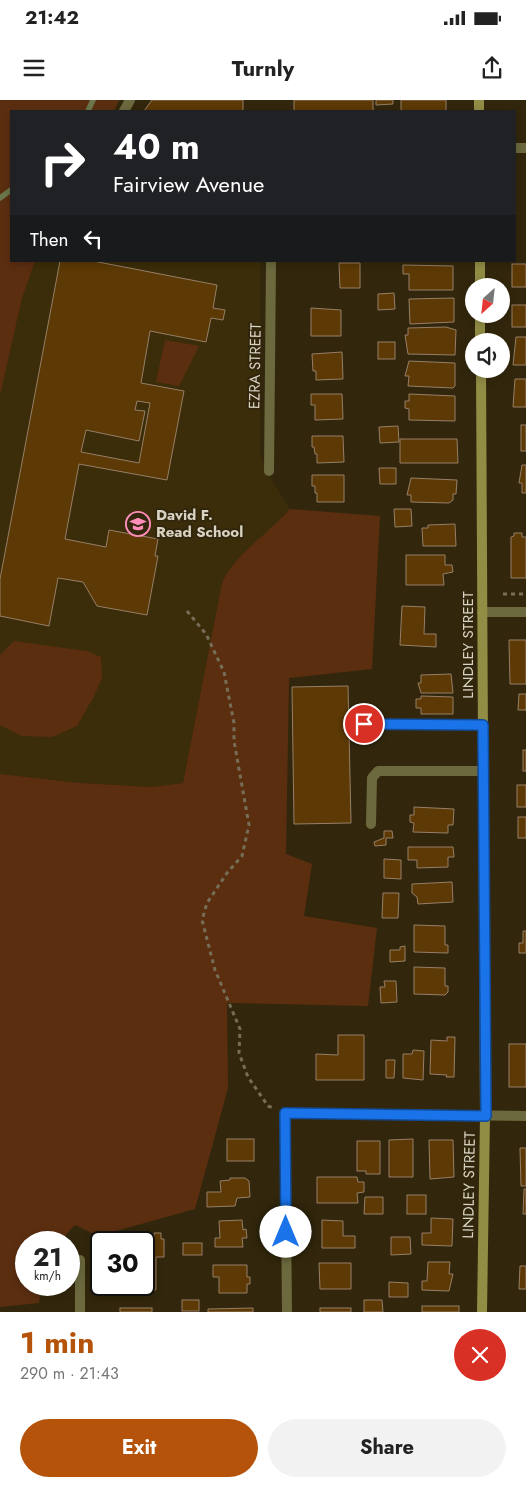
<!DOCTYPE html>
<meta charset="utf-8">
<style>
:root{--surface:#fff;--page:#f2f2f2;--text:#222;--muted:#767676;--accent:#b45309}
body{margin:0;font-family:Jost,sans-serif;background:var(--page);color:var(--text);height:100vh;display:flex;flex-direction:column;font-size:19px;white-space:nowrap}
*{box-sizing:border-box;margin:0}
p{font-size:16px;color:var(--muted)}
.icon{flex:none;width:28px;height:28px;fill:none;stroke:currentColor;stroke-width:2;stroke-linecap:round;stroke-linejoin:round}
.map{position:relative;height:1212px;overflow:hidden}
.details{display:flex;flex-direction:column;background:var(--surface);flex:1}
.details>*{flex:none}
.guide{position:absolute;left:10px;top:10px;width:506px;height:152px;border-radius:0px;box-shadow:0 2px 8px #0003;background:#202124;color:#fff;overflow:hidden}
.needle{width:32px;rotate:207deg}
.tools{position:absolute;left:465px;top:178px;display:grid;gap:10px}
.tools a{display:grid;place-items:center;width:45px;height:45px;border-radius:50%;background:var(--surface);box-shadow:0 2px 8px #0003;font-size:25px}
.speed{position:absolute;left:15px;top:1131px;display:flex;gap:10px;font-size:25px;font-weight:700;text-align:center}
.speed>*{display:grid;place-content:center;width:65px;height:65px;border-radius:50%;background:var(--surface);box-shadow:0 2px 8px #0003;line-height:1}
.speed small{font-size:12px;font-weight:400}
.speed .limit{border:2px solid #111;border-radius:8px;background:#fff;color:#111}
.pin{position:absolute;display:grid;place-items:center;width:42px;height:42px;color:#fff;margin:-21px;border:2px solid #fff;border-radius:50%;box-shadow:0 1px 5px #0007}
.me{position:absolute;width:55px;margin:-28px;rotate:0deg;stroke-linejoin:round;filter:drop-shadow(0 0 4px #0008)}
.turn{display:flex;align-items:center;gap:18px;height:105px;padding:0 20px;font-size:22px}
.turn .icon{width:65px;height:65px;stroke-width:2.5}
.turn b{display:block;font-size:35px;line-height:42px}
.then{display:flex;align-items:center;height:48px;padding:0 20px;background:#0003;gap:10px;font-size:19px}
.round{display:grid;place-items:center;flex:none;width:52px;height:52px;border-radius:26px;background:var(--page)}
.overview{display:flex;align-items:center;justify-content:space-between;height:85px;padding:0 20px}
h1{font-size:30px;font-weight:700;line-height:38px;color:var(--accent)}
.cta{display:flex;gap:10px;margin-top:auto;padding:10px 20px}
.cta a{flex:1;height:58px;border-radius:30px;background:var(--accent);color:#fff;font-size:20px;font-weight:700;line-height:58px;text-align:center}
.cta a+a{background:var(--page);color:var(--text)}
.status{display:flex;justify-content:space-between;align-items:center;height:35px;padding:0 25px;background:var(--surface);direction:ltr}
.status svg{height:14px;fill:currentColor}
header{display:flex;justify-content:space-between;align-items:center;height:65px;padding:0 20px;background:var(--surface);font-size:22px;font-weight:700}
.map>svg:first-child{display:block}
.built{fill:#3b2d09}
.green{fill:#5b2e10}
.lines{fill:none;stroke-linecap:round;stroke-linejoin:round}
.stream{stroke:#6c764c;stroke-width:5.5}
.building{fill:#5c3905;stroke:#967f67;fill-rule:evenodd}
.path{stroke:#776e58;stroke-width:3;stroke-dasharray:4 4;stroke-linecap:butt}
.service{stroke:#6b693d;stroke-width:10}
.minor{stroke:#6b693d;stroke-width:10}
.secondary{stroke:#918d45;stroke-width:10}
.route-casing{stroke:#114b97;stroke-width:12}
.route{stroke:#1a73e8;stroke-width:9}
.labels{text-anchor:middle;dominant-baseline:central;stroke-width:4;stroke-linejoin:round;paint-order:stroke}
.street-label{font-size:15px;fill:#d9d3c3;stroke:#32270c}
.poi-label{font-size:15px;font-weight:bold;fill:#d9d3c3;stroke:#32270c;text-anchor:start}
</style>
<div class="status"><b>21:42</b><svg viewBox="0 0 49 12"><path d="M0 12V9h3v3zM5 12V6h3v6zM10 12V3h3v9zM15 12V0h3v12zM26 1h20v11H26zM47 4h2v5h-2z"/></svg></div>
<header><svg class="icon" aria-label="menu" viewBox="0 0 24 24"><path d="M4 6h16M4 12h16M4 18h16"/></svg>Turnly<svg class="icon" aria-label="share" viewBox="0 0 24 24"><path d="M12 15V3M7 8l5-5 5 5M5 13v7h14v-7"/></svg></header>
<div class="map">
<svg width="526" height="1212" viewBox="0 0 526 1212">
<rect width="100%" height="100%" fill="#32270c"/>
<polygon class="built" points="35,161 260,161 260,352 265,369 290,409 225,476 222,483 183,683 152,687 80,683 0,674 0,296 22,198"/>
<g class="green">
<polygon points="0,0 119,0 114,11 11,11 11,161 35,161 22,198 0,296"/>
<polygon points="165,240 199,246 179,286 156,282"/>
<path d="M290 409 380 416 372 569 289 578 286 754 312 764 304 816 377 828 368 906 227 903 228 988 195 1109 98 1136 75 1125 59 1142H26V1185H42L39 1203 0 1207V674L80 683 152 687 183 683 222 483C233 456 269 433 290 409Z"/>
<polygon points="14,541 87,551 101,557 102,578 94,596 77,626 52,637 22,636 0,625 0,555"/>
</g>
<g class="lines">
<g class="stream">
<polyline points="88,11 93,0"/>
<polyline points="0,98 11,90"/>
</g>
</g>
<g class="building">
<polygon points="152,0 243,0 243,11 144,11"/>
<rect x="294" y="0" width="79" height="11"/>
<polygon points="376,0 393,0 393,4 376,5"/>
<rect x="401" y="0" width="45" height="11"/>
<path d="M60 161H93L217 185 213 208 225 210 223 220 211 218 206 242 150 231 141 283 184 291 167 380 79 364 65 439 106 447 109 430 158 439 155 456H158L147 515 97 506 83 482 58 478 49 526 0 516V479ZM137 301 150 303 139 363 81 352 86 330 139 341 145 311 135 310Z"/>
<polygon points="339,163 360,163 360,188 340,188"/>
<rect x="512" y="164" width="14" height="23"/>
<polygon points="403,165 453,166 453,190 409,190 409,174 403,174"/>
<polygon points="394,193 395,209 378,210 378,194"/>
<polygon points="454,198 454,222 410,224 409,199"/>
<rect x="512" y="205" width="14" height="22"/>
<polygon points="311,208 341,210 341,236 311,236"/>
<polygon points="446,227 456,230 455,255 408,254 405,235 408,235 408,228"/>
<polygon points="516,237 526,237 526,265 513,265"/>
<rect x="378" y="242" width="17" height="17"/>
<polygon points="342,252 343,279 316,280 316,271 313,271 312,254"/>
<polygon points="409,261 455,263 455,286 453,288 408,286 409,276 405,276"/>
<polygon points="515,279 526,279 526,307 513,307"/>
<polygon points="311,294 342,294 343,319 315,320 315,305 311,305"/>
<polygon points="409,294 455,296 455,321 409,320 409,309 405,308 405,301 409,301"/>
<rect x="521" y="325" width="5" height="26"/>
<polygon points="398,326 399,342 380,343 379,327"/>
<polygon points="312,336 343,336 344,362 317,363 317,354 315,354 314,347 312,347"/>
<polygon points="400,339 457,339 458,363 400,363"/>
<polygon points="522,365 526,365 526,393 522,393 522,383 519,383"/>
<polygon points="379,368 396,368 396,384 380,384"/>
<polygon points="312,375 344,375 344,402 317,402 317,393 315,393 315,386 312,386"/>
<polygon points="411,378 457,380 456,394 453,394 453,400 449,403 411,402 411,395 407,395"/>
<polygon points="394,409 411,409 412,426 395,427"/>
<polygon points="455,424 456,446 423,446 422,428 428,428 428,425"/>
<polygon points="514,433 522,433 522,437 526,437 526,478 511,478 511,437 514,436"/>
<polygon points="406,455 445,455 445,465 452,465 453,472 443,474 444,485 406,485"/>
<polygon points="402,506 425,507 424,534 436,534 436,547 400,545"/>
<polygon points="509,540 526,540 526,584 510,584"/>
<polygon points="451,574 453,593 421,593 418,583 421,583 421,575"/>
<polygon points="348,586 351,723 294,724 292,587"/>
<polygon points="519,594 526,594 526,610 518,610"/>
<polygon points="421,596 453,597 453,614 421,614 421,608 416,608 416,599 421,599"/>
<rect x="523" y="650" width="3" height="21"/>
<rect x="517" y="685" width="9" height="22"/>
<polygon points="414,707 454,709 453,725 448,725 448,733 413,732 414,723 410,722 410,715 414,715"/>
<rect x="518" y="717" width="8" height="21"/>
<polygon points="384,731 392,731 393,738 386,738 386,745 375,746 374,742 384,738"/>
<polygon points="408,747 453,747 454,757 448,757 448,767 417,768 417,760 408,760"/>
<polygon points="384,759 401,760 401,779 384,778"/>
<polygon points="452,782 453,802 418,804 417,797 412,793 412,784"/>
<polygon points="383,793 399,793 398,818 382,818"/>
<polygon points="414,825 445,826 445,845 448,845 448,853 414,852"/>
<polygon points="523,831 526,831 526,853 519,853 519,843 523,843"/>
<polygon points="405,846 405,861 390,862 390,850 400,850 400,847"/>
<polygon points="414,867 445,868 445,886 448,886 448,892 445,895 414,894"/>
<polygon points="384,881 396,881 397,902 381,903 380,887 385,887"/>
<polygon points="338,935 364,935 364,980 316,980 316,954 338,955"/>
<polygon points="447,937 455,937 454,977 446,977 447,975 430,974 431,940 447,941"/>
<rect x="509" y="944" width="17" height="43"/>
<polygon points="413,950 424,951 423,980 403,978 403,954 412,954"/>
<polygon points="386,960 395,960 394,978 386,978"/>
<rect x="227" y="1039" width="27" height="22"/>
<polygon points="413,1039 413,1077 389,1077 389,1040"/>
<polygon points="429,1040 453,1040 454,1077 430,1079"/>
<polygon points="357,1041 380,1041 380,1074 366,1074 366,1071 357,1071"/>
<polygon points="520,1048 526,1048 526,1086 521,1086"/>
<polygon points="317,1077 357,1077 358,1082 364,1082 364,1092 357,1093 358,1103 317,1103"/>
<polygon points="230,1078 245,1078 249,1081 250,1097 237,1098 235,1106 207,1107 207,1092 221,1092 220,1081 230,1080"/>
<polygon points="524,1089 526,1089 526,1114 523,1114"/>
<rect x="407" y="1095" width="19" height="19"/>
<polygon points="365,1097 383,1097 383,1114 364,1114"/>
<polygon points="431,1118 453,1119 452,1146 422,1145 422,1133 431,1133"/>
<polygon points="242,1120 243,1130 246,1129 247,1138 242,1138 243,1147 215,1147 215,1138 220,1138 219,1121"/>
<polygon points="322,1120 343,1121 343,1136 355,1136 355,1148 322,1148"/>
<polygon points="154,1133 161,1133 161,1139 164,1139 164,1157 156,1157 156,1190 134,1190 134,1185 144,1185 144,1139 154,1139"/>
<polygon points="391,1137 410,1137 411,1154 391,1155"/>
<rect x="183" y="1143" width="19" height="12"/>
<polygon points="428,1162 450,1162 449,1174 453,1174 449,1191 422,1190 422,1181 427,1181"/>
<polygon points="319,1163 351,1163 351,1189 320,1189"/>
<polygon points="213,1165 247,1165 247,1177 250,1177 250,1184 247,1184 247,1193 219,1193 219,1177 213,1177"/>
<polygon points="520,1166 526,1166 526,1189 519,1189"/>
<polygon points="389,1182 408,1183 408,1197 389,1197"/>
<rect x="182" y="1200" width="17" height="11"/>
<polygon points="364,1200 382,1200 383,1212 364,1212"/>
<rect x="422" y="1206" width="37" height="6"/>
<rect x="120" y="1208" width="32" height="4"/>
<polygon points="253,1208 253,1212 208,1212 208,1209"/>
<rect x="320" y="1208" width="31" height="4"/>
</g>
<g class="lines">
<g class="path">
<polyline points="503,494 526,494"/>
<polyline points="187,511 206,534 224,572 234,623 234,641 249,725 242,756 227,773 207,803 202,820 215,870 240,929 239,953 248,977 268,1006 273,1008"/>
</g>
<g class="service">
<polyline points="364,625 483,625"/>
<polyline points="371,724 372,678 378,671 483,671"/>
</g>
<g class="minor">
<polyline points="124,11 130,0"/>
<polyline points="515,48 526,48"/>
<polyline points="269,371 271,161"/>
<polyline points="482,512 526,512"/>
<polyline points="80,1160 80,1212"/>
<polyline points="287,1212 285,1013 526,1016"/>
</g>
<g class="secondary">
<polyline points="479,0 479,11"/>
<polyline points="480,161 480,186"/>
<polyline points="480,214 480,241"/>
<polyline points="481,269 485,1016 482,1212"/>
</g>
</g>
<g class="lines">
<defs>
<polyline id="route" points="286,1132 285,1013 486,1016 483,625 364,624"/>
</defs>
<use href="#route" class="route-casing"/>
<use href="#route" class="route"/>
</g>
<defs>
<symbol id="school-ring" viewBox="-11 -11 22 22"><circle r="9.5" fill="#32270c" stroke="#ff8eba" stroke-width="1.5"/><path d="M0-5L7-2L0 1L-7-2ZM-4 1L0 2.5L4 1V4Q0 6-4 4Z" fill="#ff8eba"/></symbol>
</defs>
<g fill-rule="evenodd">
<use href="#school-ring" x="124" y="410" width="28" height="28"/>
</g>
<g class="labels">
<g class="street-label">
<text transform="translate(255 266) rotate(-89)">EZRA STREET</text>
<text transform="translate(468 545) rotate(-90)">LINDLEY STREET</text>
<text transform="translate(469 1085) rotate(-89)">LINDLEY STREET</text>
</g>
<g class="poi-label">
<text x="156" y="415">David F.<tspan x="156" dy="17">Read School</tspan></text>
</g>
</g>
</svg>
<div class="tools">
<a><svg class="needle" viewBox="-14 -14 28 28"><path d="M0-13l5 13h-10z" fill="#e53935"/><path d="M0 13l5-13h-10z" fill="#767676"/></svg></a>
<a><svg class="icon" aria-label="sound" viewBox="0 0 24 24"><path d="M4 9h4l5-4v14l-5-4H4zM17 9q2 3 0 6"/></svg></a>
</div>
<div class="speed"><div>21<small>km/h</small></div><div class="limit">30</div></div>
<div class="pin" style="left:364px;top:624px;background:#d93025"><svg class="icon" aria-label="arrive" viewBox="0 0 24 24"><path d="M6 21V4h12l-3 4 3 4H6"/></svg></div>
<svg class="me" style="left:286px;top:1132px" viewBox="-20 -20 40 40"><circle r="19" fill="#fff"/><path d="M0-13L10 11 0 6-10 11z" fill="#1a73e8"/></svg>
<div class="guide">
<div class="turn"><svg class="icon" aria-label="right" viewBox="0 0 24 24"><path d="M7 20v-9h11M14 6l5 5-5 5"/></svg><div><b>40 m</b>Fairview Avenue</div></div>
<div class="then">Then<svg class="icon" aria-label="left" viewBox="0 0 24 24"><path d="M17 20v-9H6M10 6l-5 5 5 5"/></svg></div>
</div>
</div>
<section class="details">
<div class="overview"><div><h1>1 min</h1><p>290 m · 21:43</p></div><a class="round" style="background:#d93025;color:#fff"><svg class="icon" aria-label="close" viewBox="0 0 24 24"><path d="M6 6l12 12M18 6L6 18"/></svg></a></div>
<div class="cta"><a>Exit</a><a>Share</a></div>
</section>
